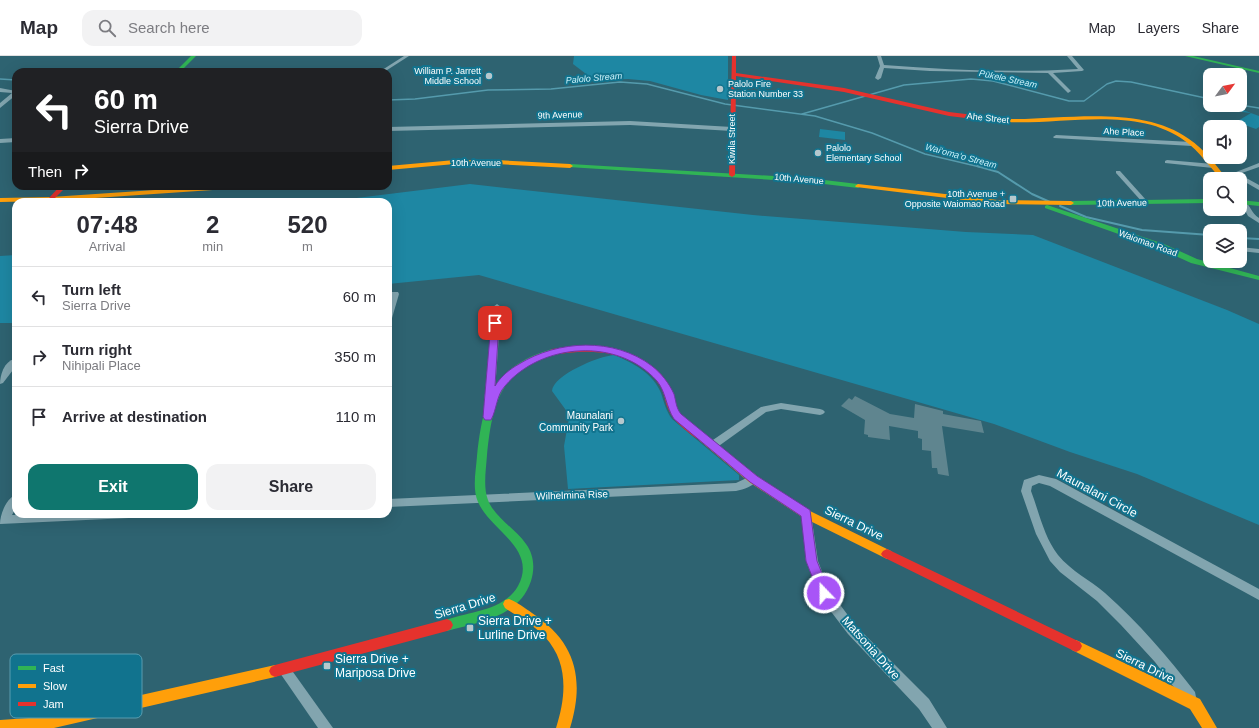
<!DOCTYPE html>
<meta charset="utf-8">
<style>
:root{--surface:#fff;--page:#f2f2f3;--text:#2b2b33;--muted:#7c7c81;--line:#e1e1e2;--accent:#0f766e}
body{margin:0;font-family:Helvetica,sans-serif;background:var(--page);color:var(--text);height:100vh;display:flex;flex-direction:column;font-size:15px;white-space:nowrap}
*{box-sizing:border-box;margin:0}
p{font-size:13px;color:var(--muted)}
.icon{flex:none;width:22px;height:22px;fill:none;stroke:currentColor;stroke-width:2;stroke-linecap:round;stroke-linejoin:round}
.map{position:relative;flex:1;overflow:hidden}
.drawer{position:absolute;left:12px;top:142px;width:380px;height:320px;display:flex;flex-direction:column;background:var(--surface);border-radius:12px;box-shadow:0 4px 16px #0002}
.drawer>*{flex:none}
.top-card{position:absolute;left:12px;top:12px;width:380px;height:122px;border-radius:12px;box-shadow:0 4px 16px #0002;background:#202124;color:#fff;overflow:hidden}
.needle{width:26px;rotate:58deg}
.buttons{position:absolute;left:1203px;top:12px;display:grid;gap:8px}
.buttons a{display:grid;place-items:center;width:44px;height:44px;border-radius:8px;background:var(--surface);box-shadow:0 4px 16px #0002;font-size:20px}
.pin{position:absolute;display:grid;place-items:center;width:34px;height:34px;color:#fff;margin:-17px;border-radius:8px;box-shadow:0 2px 6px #0006}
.me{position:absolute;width:44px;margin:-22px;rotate:338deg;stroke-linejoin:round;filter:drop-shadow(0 0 3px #0008)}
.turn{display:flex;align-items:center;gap:14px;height:84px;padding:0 16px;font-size:18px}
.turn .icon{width:52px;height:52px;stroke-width:2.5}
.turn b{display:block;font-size:28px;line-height:34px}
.then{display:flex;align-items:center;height:38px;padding:0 16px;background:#0003;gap:8px;font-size:15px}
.eta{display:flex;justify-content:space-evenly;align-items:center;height:68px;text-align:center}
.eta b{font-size:24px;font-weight:600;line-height:28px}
.action{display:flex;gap:8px;margin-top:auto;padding:8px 16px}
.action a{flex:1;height:46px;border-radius:12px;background:var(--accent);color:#fff;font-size:16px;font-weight:600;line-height:46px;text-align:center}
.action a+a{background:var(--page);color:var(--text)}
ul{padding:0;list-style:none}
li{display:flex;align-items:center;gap:12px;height:60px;padding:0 16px;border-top:1px solid var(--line)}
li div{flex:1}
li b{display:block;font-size:15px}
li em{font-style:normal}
header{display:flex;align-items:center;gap:24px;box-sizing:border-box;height:56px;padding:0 20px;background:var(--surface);border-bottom:1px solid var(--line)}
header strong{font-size:19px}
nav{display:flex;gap:22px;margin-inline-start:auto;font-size:14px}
.search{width:280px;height:36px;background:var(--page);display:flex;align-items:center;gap:10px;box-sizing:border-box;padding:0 14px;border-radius:12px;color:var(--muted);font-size:15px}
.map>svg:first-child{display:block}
.green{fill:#1e87a3}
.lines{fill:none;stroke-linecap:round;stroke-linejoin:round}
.stream-far1{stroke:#559bad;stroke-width:1.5}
.stream{stroke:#559bad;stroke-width:2}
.building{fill:#5f858f}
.street{fill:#82a5af;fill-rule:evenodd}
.fast{fill:#30b455;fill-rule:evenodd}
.slow{fill:#ff9f0a;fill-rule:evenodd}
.jam{fill:#e5322d;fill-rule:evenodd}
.route{fill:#a855f7;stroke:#6d37a1}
.poi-dot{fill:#b6c8cd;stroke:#11738e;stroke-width:1.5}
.labels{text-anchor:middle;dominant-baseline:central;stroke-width:4;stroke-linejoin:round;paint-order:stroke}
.far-poi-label{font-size:9px;fill:#fff;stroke:#11738e;text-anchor:end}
.far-water-label{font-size:9px;font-style:italic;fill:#caf2fb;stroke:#11738e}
.far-street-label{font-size:9px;fill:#fff;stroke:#11738e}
.poi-label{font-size:10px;fill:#fff;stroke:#11738e;text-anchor:end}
.street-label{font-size:10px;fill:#fff;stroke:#11738e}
.near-street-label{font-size:12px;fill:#fff;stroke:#11738e}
.near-poi-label{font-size:12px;fill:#fff;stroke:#11738e;text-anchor:start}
.key{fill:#11738e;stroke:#589db0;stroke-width:1}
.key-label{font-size:11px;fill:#fff}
</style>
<header>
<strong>Map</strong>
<div class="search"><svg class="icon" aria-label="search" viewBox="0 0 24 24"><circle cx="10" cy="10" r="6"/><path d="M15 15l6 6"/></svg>Search here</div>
<nav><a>Map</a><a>Layers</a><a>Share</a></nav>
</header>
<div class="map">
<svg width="1259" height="672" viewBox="0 0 1259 672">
<rect width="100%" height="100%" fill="#2e6371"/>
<g class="green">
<polygon points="574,0 728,0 728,44 701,39 650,25 628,23 594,24 573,8"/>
<polygon points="1243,54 1259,60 1259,71 1256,73 1236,66 1251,57 1242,56"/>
<polygon points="820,73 845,76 845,84 819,81"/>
<polygon points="470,128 753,159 966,176 1033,179 1227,254 1259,268 1259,469 1137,418 1070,396 994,368 479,219 388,228 388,146 324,146"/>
<polygon points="16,199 16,267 0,267 0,200"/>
<path d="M614 299C633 307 653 317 661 337 664 346 666 355 672 363L739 419V424L568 433 564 390 569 362 568 357 552 335C553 319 599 300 614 299Z"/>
</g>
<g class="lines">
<g class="stream-far1">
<polyline points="0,23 16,24"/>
<polyline points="388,44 415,43 488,34 551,33 620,26 647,28 725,48 815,60 872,77 925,98 980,111"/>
<polyline points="1240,49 1259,52"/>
<polyline points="802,58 904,29 971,23 993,25 1069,45 1084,45 1107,28 1116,25 1131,26 1210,43"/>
</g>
<g class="stream">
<polyline points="977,110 998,116 1032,138 1050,146"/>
<polyline points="1060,150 1086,161 1142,174 1210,179"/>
<polyline points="1240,182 1259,183"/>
</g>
</g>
<polygon class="building" points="855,340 890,358 914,362 915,348 943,355 943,358 981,365 984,377 942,370 949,420 938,418 937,412 932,412 931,395 922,394 922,383 918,382 918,375 889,370 890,384 868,381 868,379 864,378 865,364 841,350 849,342 852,344"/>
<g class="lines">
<g class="street">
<polygon points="404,0 409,0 384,16 379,16"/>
<path d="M877 0H881L884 9C948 14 1014 17 1078 13L1067 0H1072L1084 14 1082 15 1053 17 1071 35 1068 37 1048 17 930 15 884 12 881 22 878 24 875 22 880 10Z"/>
<polygon points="0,32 16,35 16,39 0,52 0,47 12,37 0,36"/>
<polygon points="630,65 732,71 735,73 732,75 630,69 388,75 388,71"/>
<polygon points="1056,79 1192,86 1195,88 1192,90 1054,82 1053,81"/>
<polygon points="16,82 16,86 0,87 0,83"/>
<polygon points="1167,104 1213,108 1216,110 1213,112 1165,107 1165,105"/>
<polygon points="1259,107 1259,111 1239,118 1259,129 1259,134 1231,118"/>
<polygon points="1116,115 1120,115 1147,145 1147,147 1143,147 1116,117"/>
<path d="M1244 145C1250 148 1251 157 1259 162V167L1248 160 1241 147Z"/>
<polygon points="1240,191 1259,193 1259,197 1240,195"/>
<polygon points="392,236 398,236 399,238 392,262 388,265 388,248"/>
<polygon points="497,248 501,251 494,348 489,351 484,348 493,251"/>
<path d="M14 303 16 304V310L3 327 0 328C0 319 4 306 14 303Z"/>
<polygon points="781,347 820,353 823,354 825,356 823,358 820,359 781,353 766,356 716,392 710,392 708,389 710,386 761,351"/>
<path d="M753 419 757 420 758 423C753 431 744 433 736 435L388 451V443L736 427Z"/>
<path d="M1039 419 1056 423 1259 533V544L1050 430 1039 427 1032 430 1031 435C1039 456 1044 481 1058 499 1071 515 1090 524 1105 537 1139 567 1168 601 1195 636L1196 641 1195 646 1190 647 1185 646 1155 606 1121 569 1097 545 1060 516 1050 505 1036 478 1021 435 1024 424Z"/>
<path d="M16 439V452L12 459 134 458 133 461 129 462 0 468C0 459 6 442 16 439Z"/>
<polygon points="806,454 810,455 811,458 818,505 829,534 856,570 929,643 947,672 932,672 919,653 848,578 820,541 806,505 801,458 802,455"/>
<polygon points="284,607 288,609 333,672 318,672 280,617 278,613 280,609"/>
</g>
<g class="fast">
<polygon points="191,0 196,0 180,16 175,16"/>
<polygon points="1185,0 1193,0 1259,15 1259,17"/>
<polygon points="570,108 807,122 858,128 861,130 858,132 807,126 568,111 568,109"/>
<polygon points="1210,143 1210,147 1071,149 1068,147 1071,145"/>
<polygon points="1240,144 1259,146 1259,150 1240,148"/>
<polygon points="1047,149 1164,188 1197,203 1259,220 1259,224 1191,207 1158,192 1045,152 1045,150"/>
<path d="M552 293 555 294 556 296 555 298C548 300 541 302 535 305 496 323 491 361 487 399 486 414 483 431 488 444 495 462 515 472 526 488 534 499 535 512 531 525 519 561 480 566 447 575L443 573 441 569 443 565C468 555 503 556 518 530 538 493 490 474 478 446 472 432 476 415 477 400 483 344 493 310 552 293Z"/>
</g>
<g class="slow">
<path d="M982 60C992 61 1002 63 1013 63 1066 63 1143 49 1189 83 1204 93 1216 109 1227 123H1221C1209 110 1199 95 1185 85 1130 44 1043 76 980 63V61Z"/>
<polygon points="455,104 496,104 570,108 573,110 570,112 496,108 455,108 388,114 388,110"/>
<polygon points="858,128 997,144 1071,145 1074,147 1071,149 997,148 856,131 855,130"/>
<polygon points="214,130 245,130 242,132 51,145 0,146 0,142 51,141"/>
<polygon points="703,378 706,379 757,420 810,455 891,495 893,498 891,501 887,503 883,501 802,461 749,426 700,385 698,382 700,379"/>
<path d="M509 543C517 546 525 552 532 557 576 586 585 623 570 672H556C566 641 569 607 545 581 534 569 518 561 505 552L503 548 505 544Z"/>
<polygon points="1076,584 1200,643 1217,672 1202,672 1190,653 1072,594 1070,590 1072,586"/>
<polygon points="275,609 279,611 281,615 279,619 275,621 54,672 0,672 0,664 43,661"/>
</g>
<g class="jam">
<polygon points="732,0 736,0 736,17 844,32 949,56 982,60 985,62 982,64 949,60 844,36 736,20 735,119 732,121 729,119"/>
<polygon points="60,130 67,130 53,144 49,144 49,142"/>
<path d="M582 290C614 291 651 299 669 329 674 339 674 352 682 360 689 368 698 373 706 379L708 382 706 385C701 386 698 383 693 380 682 371 672 364 667 350 665 344 664 336 660 330 655 322 647 314 638 309 613 293 581 294 552 299L548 296 552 293Z"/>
<polygon points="887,493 1080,586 1082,590 1080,594 1076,596 1072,594 883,501 881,498 883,495"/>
<polygon points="447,563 451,565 453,569 451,573 447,575 275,621 271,619 269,615 271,611 275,609"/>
</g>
</g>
<path class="route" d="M495 264 499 267 495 330C501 320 510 313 519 308 558 284 614 281 652 310 661 317 669 327 674 338 676 345 676 352 681 358L757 420 810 454 817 505 830 537 829 541 824 542 820 541 806 505 801 460 750 426 674 363C666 351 666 336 657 325 618 281 541 287 505 330 496 340 497 353 491 364H485L483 361 491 267Z"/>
<g class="poi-dot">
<circle cx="489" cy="20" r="4"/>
<circle cx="720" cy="33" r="4"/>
<circle cx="818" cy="97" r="4"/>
<rect x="1009" y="139" width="8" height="8" rx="2"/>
<circle cx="621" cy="365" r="4"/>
<rect x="466" y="568" width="8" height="8" rx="2"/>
<rect x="323" y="606" width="8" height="8" rx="2"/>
</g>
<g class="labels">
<g class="far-poi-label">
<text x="481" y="15">William P. Jarrett<tspan x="481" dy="10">Middle School</tspan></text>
<text x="728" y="28" text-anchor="start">Palolo Fire<tspan x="728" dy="10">Station Number 33</tspan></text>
<text x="826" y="92" text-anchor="start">Palolo<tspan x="826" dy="10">Elementary School</tspan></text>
<text x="1005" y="138">10th Avenue +<tspan x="1005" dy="10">Opposite Waiomao Road</tspan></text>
</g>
<g class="far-water-label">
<text transform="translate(594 22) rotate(-5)">Palolo Stream</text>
<text transform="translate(1008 23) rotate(12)">Pūkele Stream</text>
<text transform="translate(961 100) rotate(15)">Waiʻomaʻo Stream</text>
</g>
<g class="far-street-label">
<text transform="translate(560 59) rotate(-2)">9th Avenue</text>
<text transform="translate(988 62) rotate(6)">Ahe Street</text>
<text transform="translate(1124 76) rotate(3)">Ahe Place</text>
<text transform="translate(732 83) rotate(-90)">Kiwila Street</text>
<text x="476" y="107">10th Avenue</text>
<text transform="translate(799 123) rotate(5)">10th Avenue</text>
<text transform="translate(1122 147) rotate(-1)">10th Avenue</text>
<text transform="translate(1148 187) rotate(20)">Waiomao Road</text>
</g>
<g class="poi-label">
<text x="613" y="359">Maunalani<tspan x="613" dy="12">Community Park</tspan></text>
</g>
<g class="street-label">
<text transform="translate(572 439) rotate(-2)">Wilhelmina Rise</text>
</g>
<g class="near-street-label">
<text transform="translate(1097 437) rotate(28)">Maunalani Circle</text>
<text transform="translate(854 467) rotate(26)">Sierra Drive</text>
<text transform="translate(465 550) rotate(-17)">Sierra Drive</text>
<text transform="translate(871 592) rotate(48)">Matsonia Drive</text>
<text transform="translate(1145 610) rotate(26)">Sierra Drive</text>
</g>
<g class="near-poi-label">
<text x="478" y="565">Sierra Drive +<tspan x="478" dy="14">Lurline Drive</tspan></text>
<text x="335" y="603">Sierra Drive +<tspan x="335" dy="14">Mariposa Drive</tspan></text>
</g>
</g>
<rect x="10" y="598" width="132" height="64" rx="6" class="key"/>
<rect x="18" y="610" width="18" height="4" fill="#30b455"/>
<rect x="18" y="628" width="18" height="4" fill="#ff9f0a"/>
<rect x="18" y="646" width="18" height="4" fill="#e5322d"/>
<g class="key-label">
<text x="43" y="616">Fast</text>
<text x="43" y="634">Slow</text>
<text x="43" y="652">Jam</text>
</g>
</svg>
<div class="buttons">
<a><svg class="needle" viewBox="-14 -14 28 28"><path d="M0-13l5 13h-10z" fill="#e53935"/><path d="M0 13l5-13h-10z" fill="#7c7c81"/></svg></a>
<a><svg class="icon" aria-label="sound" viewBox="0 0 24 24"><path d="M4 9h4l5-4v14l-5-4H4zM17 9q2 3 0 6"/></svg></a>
<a><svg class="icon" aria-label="search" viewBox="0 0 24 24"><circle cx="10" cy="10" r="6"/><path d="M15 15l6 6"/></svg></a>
<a><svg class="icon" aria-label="layers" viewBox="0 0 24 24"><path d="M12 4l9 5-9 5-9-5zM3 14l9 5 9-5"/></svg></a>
</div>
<div class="pin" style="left:495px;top:267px;background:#d93025"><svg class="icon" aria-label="arrive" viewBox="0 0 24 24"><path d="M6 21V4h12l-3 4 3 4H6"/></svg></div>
<svg class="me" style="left:824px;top:537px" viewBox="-20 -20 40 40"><circle r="17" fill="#a855f7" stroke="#fff" stroke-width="3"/><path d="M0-11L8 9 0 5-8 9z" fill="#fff"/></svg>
<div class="top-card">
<div class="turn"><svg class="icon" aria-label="left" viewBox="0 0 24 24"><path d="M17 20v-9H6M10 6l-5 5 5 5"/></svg><div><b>60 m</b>Sierra Drive</div></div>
<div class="then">Then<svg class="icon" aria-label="right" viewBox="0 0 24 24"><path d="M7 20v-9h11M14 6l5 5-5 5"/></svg></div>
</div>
<section class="drawer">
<div class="eta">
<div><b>07:48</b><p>Arrival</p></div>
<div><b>2</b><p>min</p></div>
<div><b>520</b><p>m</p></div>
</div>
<ul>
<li><svg class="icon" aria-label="left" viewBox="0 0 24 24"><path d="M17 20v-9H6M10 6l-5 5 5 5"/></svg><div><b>Turn left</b><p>Sierra Drive</p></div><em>60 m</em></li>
<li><svg class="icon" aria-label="right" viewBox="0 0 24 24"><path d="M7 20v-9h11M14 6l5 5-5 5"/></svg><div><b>Turn right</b><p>Nihipali Place</p></div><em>350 m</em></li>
<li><svg class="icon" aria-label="arrive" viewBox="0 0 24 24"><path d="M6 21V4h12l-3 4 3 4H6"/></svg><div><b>Arrive at destination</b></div><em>110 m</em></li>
</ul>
<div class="action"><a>Exit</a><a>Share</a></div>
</section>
</div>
